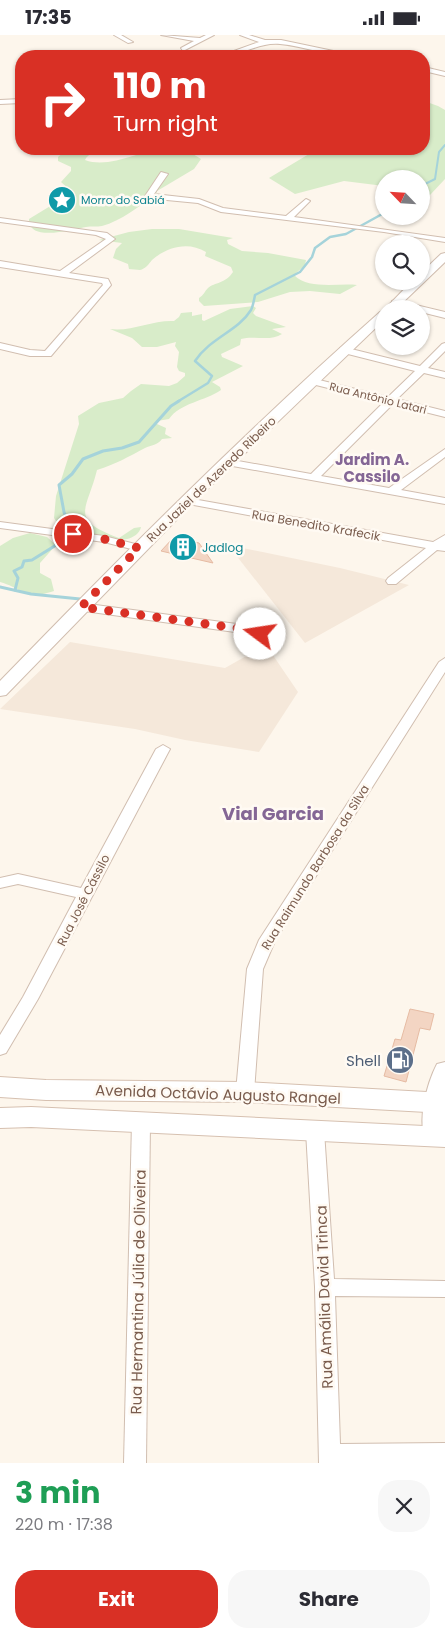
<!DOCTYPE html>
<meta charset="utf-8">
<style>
:root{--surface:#fff;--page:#f7f7f7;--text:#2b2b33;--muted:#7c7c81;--accent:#d93025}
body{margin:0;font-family:Poppins,sans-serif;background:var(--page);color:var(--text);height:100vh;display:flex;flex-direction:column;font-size:19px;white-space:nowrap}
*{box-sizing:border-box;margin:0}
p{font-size:16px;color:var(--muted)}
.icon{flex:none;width:28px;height:28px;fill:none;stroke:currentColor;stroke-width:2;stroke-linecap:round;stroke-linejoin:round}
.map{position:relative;height:1428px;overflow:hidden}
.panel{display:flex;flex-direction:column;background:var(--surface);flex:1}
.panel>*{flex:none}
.hud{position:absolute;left:15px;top:15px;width:415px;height:105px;border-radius:20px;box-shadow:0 1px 4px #0004;background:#d93025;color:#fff;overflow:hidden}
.needle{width:32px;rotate:295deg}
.tools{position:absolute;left:375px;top:135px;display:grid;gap:10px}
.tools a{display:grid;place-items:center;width:55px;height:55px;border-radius:50%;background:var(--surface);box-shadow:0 1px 4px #0004;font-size:25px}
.pin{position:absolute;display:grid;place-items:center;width:42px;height:42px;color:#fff;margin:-21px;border:2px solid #fff;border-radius:50%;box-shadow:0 1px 5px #0007}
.me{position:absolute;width:55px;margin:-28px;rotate:284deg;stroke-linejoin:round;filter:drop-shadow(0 0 4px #0008)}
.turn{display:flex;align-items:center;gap:18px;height:105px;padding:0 15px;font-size:22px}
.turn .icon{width:65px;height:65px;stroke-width:2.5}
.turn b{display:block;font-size:35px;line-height:42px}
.round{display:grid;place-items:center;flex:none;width:52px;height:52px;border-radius:20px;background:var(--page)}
.headline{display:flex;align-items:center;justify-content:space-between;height:85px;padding:0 15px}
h1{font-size:30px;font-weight:700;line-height:38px;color:#1e9e55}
.button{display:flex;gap:10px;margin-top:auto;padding:10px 15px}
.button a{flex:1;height:58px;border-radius:20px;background:var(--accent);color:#fff;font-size:20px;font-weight:700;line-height:58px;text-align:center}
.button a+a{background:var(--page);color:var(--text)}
.status{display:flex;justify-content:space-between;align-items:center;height:35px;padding:0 25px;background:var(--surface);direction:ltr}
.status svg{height:14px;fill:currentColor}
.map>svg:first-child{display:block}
.residential{fill:#f5e8da}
.green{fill:#d8ecc9}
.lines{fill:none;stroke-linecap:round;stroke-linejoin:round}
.stream-far2{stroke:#a5d3da;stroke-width:2}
.stream-far1{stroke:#a5d3da;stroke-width:2.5}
.stream{stroke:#a5d3da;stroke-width:3}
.building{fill:#f3d5c3;stroke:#e6bba3}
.minor-casing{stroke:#d1beb0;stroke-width:2}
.tertiary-casing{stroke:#d1beb0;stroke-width:2}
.secondary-casing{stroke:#d6c0b0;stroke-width:2}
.minor{fill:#fff;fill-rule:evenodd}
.tertiary{fill:#fff;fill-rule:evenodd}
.secondary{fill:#fff;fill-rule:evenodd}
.route{stroke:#d93025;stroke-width:9;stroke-dasharray:0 16.2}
.labels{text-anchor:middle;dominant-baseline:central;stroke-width:5;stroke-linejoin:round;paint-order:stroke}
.far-culture-label{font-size:11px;fill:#0d838f;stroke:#fffaf3;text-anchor:start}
.far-street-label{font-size:11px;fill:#7a5c4d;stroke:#fffaf3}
.street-label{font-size:12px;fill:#7a5c4d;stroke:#fffaf3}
.culture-label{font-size:12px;fill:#0d838f;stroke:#fffaf3;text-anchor:start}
.far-district-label{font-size:15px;font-weight:bold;fill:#846695;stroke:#fffaf3}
.near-service-label{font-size:15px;fill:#4e5e75;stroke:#fffaf3;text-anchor:end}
.near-street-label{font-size:15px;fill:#7a5c4d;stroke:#fffaf3}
.district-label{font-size:18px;font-weight:bold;fill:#846695;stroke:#fffaf3}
</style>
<div class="status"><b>17:35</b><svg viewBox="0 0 49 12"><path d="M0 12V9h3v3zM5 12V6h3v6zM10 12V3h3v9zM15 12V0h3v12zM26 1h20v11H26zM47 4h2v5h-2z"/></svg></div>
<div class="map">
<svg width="445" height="1428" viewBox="0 0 445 1428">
<rect width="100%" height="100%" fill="#fdf6ec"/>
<g class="residential">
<polygon points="228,510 340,533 409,550 305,608"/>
<polygon points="70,607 225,633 266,610 298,657 259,717 185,705 135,694 0,674"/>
</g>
<g class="green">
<polygon points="424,66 438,71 445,75 445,144 430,160 421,158 421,144 384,144 384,151 344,146 295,159 269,143 314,116 313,114 424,114"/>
<path d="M76 114H107C99 115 88 118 85 125 120 138 161 95 201 124L194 134 157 156 156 160C139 171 121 186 102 191 97 192 91 191 86 192 74 194 28 208 29 184L70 159V155L61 147 71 136V132L58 126V122L63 118Z"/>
<path d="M152 194H179L233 203 227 205 228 209 242 216 268 218 306 225 305 230 294 240C309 255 337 248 357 250L340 259 310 256 290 257 258 267 204 271 199 266V263C204 260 204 257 208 253 215 247 225 249 233 237L231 232 205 221 206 217C188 206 167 212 152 225 149 229 145 234 140 235 137 235 132 234 129 234L128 229 113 223 116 214 122 208 99 205 129 197Z"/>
<path d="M253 271 256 273 253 278 256 281 286 292 272 294 282 299C270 307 254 300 241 304L240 310 221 319 222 322 243 331 212 347 220 352 221 355C205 366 180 368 169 384L157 386V389L166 393 165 399 172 403 162 404C158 410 151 410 145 413 128 422 116 429 97 435 87 476 68 484 119 503L134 493 141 492C140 498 133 503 127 504 116 507 72 498 62 492 59 490 56 486 54 483L56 461 79 389 78 381 99 368 123 363 131 356 141 349 169 351 177 348 185 341V338L179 336 177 332 179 317 175 311 176 307 157 312H142L132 303 110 294C131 297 152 285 174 286L179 282 181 278 192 277V281L202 279V285L204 286 230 274Z"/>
<path d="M30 498 47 502 56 510 40 528V538L51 544 54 556C23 566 27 555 0 547V511L13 503Z"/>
</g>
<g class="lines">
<polyline class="stream-far2" points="421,151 435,144 439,117 445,110"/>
<path class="stream-far1" d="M177 367 208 348 212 341 195 326C210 303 238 296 251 275 253 271 254 265 255 260L300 237 312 222 315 213 330 202 346 199 384 178"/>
<g class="stream">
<polyline points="0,552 31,559 80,564"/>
<polyline points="15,555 18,543 14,536 22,532 24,526 32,525 61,507 69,490 64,477 59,450 72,439 83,424 103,416 122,413 139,407 171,371 179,366"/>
</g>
</g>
<g class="building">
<polygon points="174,502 199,508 213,528 161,516"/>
<polygon points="410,974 434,979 430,995 420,993 406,1047 384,1041 395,1004 401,1005"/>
</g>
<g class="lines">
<defs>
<g id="minor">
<polygon points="114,0 121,0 133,7 128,8"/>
<polygon points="161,0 200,3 206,0 214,0 183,16 181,13 194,6"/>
<path d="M240 0H249L265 5H281L357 21C331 23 306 11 280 9 259 7 241 21 220 21L259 7Z"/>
<polygon points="424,32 445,37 445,41 424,36"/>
<polygon points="21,64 21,68 0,69 0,65"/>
<polygon points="161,137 168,139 154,159 199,164 223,173 286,181 306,164 310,166 294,182 445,203 445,207 384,197 221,177 198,168 146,163 145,161"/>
<polygon points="0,183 107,198 115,204 69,238 108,244 111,250 51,321 30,321 0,314 0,308 30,315 45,316 103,250 102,248 0,232 0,226 60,236 106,204 96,200 0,187"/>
<polygon points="395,265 445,277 445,283 421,277 421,274 407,274 392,270 392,266"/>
<polygon points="445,308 445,316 428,333 445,337 445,343 424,338 397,364 445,376 445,382 393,369 321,441 389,453 445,414 445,422 401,455 445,463 445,469 227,430 222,427 227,424 311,439 384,367 308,348 308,344 311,343 388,362 415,336 340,317 340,313 343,312 420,331 442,309"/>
<polygon points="187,463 433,507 445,500 445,516 437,515 396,549 388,549 386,546 388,543 426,513 183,468 181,466"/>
<polygon points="0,487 104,501 143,511 145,513 139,516 104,507 0,493"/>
<polygon points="81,568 244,590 264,596 266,599 260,603 242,598 77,575 75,572"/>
<polygon points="445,623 445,637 275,906 263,934 254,1057 251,1062 245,1064 239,1062 236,1057 247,934 259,905 439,627"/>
<polygon points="163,710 170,714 38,964 6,1018 0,1020 0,1000 23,962 76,862 18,849 0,853 0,843 18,839 81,853 156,714"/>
<polygon points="141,1080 147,1082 150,1087 146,1428 124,1428 132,1087 135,1082"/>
<polygon points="315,1089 321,1091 324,1096 334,1244 445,1246 445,1262 335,1261 340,1409 445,1408 445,1428 319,1428 315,1252 306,1096 309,1091"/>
</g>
<g id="tertiary">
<polygon points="445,218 445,227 396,274 384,275 412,246 421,246 421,238 441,219"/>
<path d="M384 276V285L188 473 6 660 0 661V646C123 519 248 394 380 277Z"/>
<path d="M445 1027V1104L443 1107 435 1110 427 1107C416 1088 427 1048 437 1029Z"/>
</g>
<g id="secondary">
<polygon points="0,1042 46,1045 245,1047 445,1058 445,1078 245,1067 46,1065 0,1062"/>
<polygon points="31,1072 445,1092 445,1112 31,1092 0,1093 0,1073"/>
</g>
</defs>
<use href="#minor" class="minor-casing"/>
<use href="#tertiary" class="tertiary-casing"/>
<use href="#secondary" class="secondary-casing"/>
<use href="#minor" class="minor"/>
<use href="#tertiary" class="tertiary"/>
<use href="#secondary" class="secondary"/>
</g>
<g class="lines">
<polyline class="route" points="73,499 104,504 139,513 81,572 244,594 260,599"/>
</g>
<defs>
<symbol id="sight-disc" viewBox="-11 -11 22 22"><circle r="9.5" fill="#0f9aa8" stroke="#fffaf3"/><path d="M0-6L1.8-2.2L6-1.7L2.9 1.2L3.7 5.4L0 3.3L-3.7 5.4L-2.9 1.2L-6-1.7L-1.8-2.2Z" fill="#fff"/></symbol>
<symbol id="building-disc" viewBox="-11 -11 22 22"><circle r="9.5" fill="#0f9aa8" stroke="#fffaf3"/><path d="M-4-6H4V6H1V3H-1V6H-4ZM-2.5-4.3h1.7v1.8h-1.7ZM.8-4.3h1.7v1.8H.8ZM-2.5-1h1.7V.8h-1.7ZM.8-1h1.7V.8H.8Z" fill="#fff"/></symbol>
<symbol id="fuel-disc" viewBox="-11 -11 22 22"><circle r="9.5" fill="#5c6f8a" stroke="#fffaf3"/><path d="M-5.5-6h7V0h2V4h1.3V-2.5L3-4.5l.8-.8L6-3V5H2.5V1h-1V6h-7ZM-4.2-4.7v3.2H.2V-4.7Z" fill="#fff"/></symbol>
</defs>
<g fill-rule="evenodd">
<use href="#sight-disc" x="46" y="149" width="32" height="32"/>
<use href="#building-disc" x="167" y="496" width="32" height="32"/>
<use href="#fuel-disc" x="384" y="1009" width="32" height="32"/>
</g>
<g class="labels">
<g class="far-culture-label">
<text x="81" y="165">Morro do Sabiá</text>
</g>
<g class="far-street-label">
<text transform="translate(378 363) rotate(14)">Rua Antônio Latari</text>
</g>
<g class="street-label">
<text transform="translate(211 444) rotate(-44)">Rua Jaziel de Azeredo Ribeiro</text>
<text transform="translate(316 490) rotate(10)">Rua Benedito Krafecik</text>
<text transform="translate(315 832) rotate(-58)">Rua Raimundo Barbosa da Silva</text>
<text transform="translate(83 865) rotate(-63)">Rua José Cássilo</text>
</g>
<g class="culture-label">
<text x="202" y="512">Jadlog</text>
</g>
<g class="far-district-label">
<text x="372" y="424">Jardim A.<tspan x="372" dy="17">Cassilo</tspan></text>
</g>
<g class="near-service-label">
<text x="381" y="1025">Shell</text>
</g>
<g class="near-street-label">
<text transform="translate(218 1059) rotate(2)">Avenida Octávio Augusto Rangel</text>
<text transform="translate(138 1257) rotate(-89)">Rua Hermantina Júlia de Oliveira</text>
<text transform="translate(324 1262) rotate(-92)">Rua Amália David Trinca</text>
</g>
<g class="district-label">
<text x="273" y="778">Vial Garcia</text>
</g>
</g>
</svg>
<div class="tools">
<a><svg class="needle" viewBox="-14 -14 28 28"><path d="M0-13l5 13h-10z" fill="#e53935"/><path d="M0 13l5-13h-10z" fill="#7c7c81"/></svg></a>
<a><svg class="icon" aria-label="search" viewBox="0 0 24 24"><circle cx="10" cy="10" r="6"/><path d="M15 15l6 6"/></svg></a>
<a><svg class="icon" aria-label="layers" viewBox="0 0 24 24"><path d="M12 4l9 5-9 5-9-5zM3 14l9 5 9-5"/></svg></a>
</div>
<div class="pin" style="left:73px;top:499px;background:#d93025"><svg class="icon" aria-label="arrive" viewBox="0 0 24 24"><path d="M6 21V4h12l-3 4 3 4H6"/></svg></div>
<svg class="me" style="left:260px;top:599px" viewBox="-20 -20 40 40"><circle r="19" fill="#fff"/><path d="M0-13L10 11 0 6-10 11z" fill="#d93025"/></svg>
<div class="hud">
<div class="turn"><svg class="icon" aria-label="right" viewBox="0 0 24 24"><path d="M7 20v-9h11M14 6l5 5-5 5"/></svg><div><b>110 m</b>Turn right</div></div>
</div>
</div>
<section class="panel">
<div class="headline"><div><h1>3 min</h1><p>220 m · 17:38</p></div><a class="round"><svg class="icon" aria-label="close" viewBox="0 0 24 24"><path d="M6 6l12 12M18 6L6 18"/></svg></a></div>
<div class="button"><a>Exit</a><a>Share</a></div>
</section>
